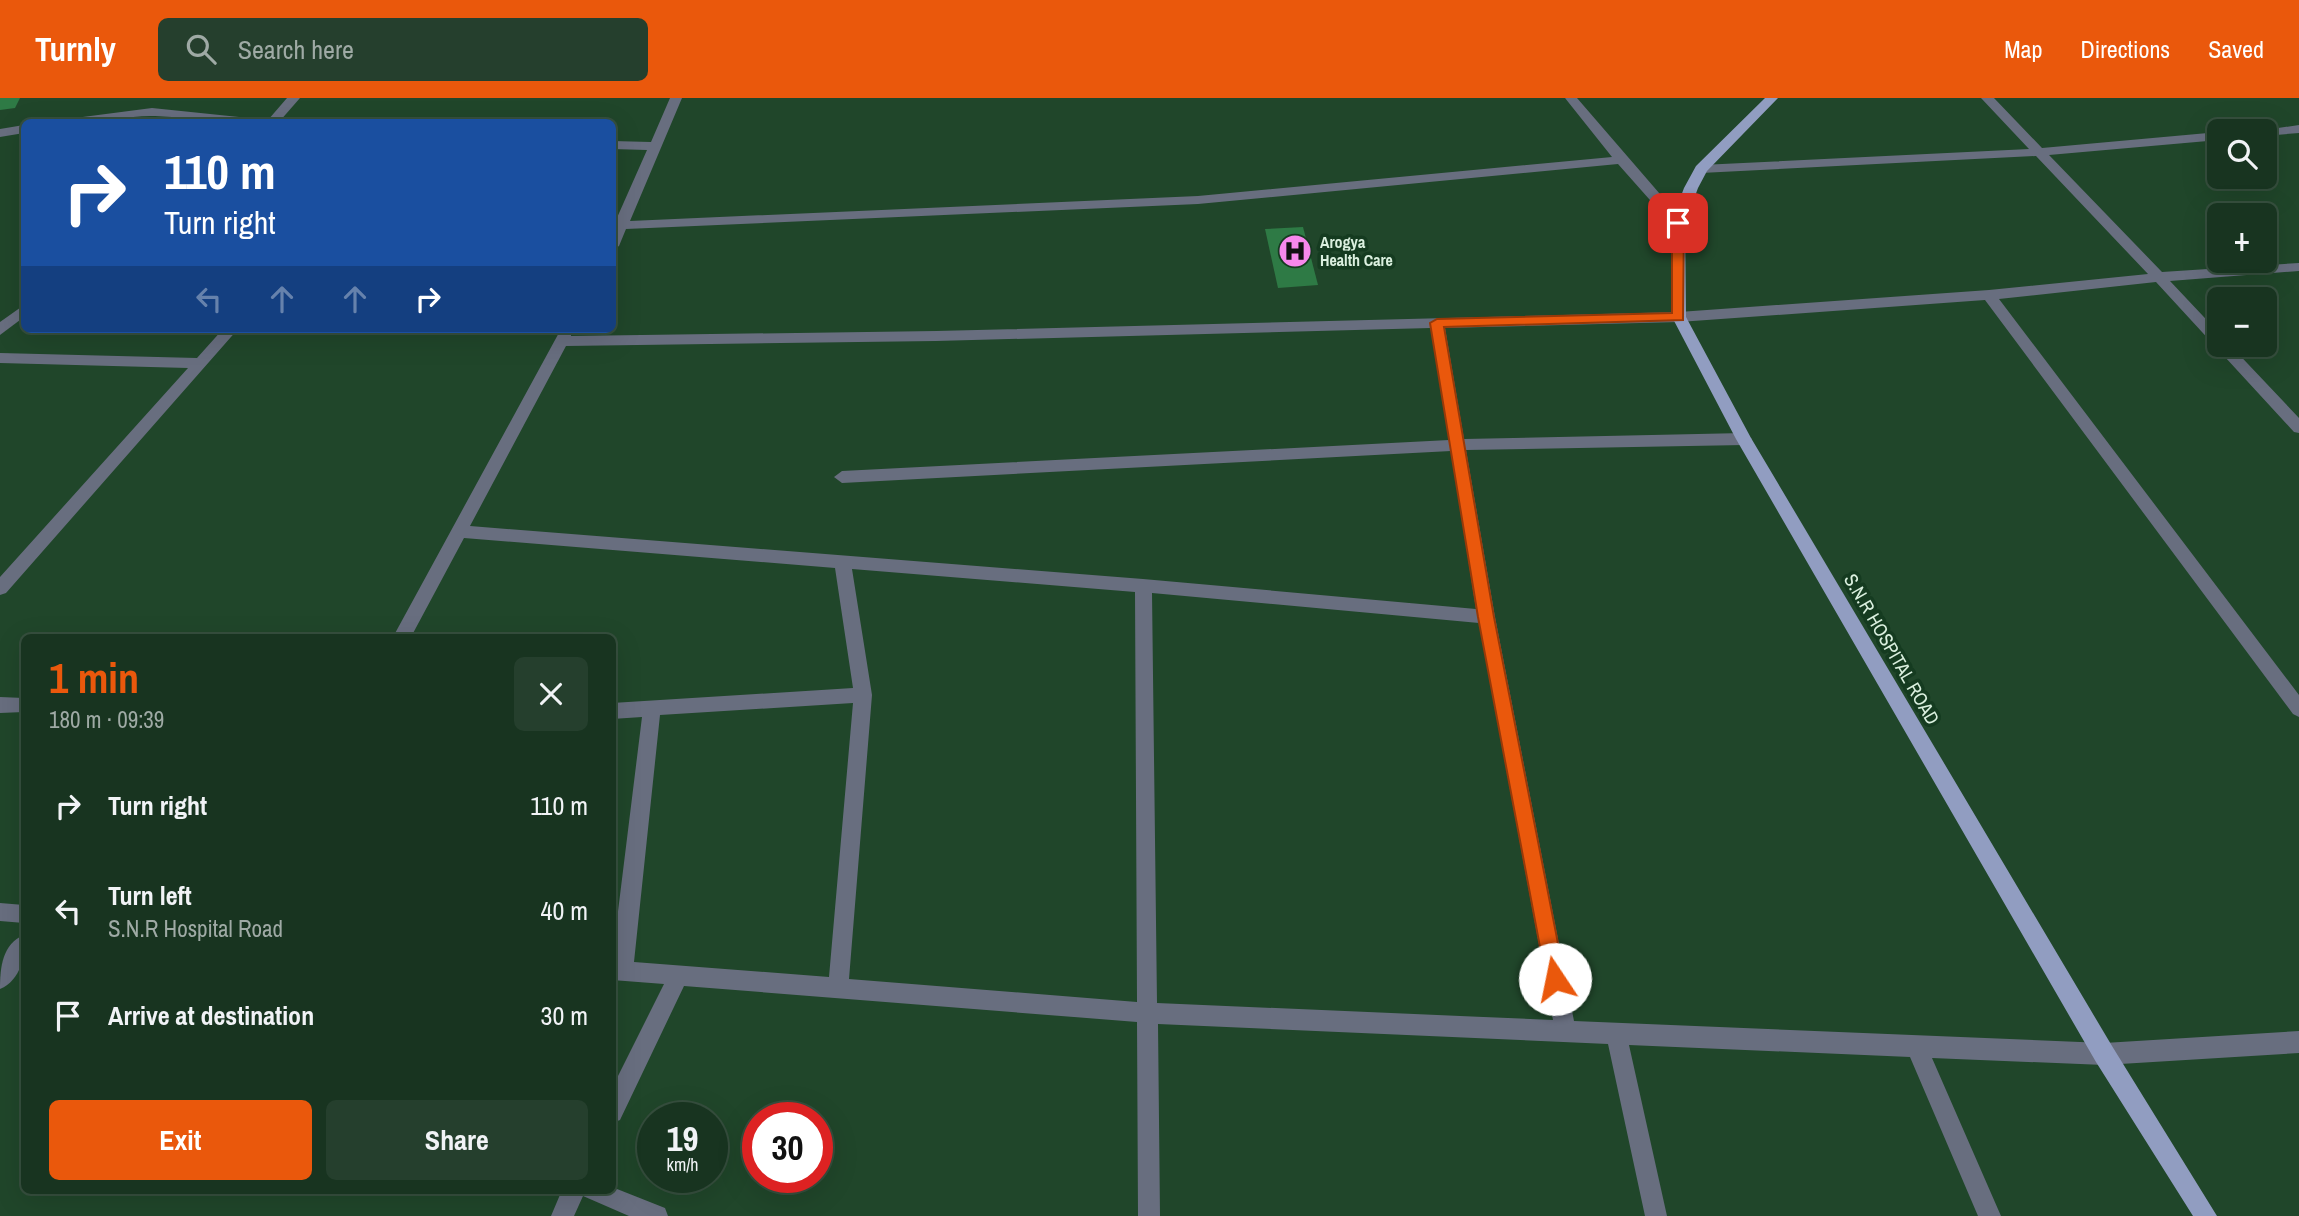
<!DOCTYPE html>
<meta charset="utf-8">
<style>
:root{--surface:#183420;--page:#253f2d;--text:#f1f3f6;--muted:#9faaa5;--line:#364f3e;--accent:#ea580c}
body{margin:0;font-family:"Archivo Narrow",sans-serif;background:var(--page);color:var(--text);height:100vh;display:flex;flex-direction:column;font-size:26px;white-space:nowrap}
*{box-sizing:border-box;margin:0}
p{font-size:23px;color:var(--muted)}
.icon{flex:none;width:38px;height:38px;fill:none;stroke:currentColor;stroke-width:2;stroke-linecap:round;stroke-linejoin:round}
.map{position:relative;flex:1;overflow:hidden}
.drawer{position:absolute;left:21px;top:536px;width:595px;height:560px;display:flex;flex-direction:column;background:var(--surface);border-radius:10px;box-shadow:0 7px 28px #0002,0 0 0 2px var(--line)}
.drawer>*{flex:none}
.banner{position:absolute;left:21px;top:21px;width:595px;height:214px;border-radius:10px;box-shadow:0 7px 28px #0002,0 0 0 2px var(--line);background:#1a4fa0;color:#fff;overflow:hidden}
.controls{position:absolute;left:2207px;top:21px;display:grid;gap:14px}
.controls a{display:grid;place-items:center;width:70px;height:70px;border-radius:10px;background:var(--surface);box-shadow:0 7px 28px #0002,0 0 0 2px var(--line);font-size:35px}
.speed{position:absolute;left:637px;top:1004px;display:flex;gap:14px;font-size:35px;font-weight:700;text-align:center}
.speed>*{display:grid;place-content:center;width:91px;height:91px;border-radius:50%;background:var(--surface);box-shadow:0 7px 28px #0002,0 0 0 2px var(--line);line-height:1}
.speed small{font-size:18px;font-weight:400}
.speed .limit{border:10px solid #d22;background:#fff;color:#111}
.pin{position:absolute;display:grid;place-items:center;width:60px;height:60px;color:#fff;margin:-30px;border-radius:14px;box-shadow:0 4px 10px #0006}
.me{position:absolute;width:77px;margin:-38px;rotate:349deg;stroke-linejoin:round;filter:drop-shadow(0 0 5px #0008)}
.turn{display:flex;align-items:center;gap:24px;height:147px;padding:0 28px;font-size:32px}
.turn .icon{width:91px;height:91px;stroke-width:2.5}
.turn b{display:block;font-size:49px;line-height:60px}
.lanes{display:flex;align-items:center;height:66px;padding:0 28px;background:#0003;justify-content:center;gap:35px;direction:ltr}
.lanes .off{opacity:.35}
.round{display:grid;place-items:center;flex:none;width:74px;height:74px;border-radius:10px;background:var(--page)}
.summary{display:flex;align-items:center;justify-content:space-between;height:119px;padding:0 28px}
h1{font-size:42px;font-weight:700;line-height:52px;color:var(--accent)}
.primary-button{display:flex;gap:14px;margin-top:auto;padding:14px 28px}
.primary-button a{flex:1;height:80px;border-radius:10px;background:var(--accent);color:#fff;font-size:28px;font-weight:700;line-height:80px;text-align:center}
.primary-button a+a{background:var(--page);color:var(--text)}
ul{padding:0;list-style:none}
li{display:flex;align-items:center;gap:21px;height:105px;padding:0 28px}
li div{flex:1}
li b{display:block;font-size:26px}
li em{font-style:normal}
header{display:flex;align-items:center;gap:42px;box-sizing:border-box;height:98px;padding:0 35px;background:var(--accent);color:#fff}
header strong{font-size:33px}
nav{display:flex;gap:38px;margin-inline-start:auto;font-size:24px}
.search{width:490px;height:63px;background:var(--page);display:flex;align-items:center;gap:18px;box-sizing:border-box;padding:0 24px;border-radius:10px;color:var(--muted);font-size:26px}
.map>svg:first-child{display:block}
.building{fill:#2e7a45}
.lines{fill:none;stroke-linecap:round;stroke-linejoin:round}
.minor{fill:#686e7f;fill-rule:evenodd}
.major{fill:#919dc1;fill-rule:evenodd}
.route{fill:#ea580c;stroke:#983908;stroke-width:2}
.labels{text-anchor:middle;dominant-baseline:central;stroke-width:7;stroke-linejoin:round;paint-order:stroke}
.far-poi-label{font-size:16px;font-weight:bold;fill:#dbf0df;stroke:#153b20;text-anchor:start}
.street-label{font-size:19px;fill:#dbf0df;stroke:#153b20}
</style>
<header>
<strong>Turnly</strong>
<div class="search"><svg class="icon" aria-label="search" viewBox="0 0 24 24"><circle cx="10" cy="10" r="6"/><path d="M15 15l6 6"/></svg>Search here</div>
<nav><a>Map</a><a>Directions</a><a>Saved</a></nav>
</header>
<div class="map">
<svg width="2299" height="1118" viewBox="0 0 2299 1118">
<rect width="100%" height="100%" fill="#20462a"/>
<g class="building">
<polygon points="0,0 20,0 15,10 0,12"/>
<polygon points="1303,129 1318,187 1278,190 1265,131"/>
</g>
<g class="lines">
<g class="minor">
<path d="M287 0H300L279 24C237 24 197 20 155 18 126 17 98 27 69 24L75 20 152 10 268 22Z"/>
<polygon points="670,0 682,0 630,123 1198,98 1612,59 1565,0 1577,0 1685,125 1683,128 1673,128 1618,66 1198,106 626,131 619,148 612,152 612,131 647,52 612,51 612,43 651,44"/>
<path d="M1981 0H1994L2042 50 2219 34V42L2049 57 2162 174 2299 165V173L2170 183 2219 235V247H2230L2299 320V335L2294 334 2156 184 1999 201 2299 597V619L2293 616 1985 202 1679 224 1445 230 1464 341 1744 335 1752 341 1744 347 1466 352 1495 519 1574 923 2104 945 2299 933V955L2104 967 1932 960 2001 1118H1978L1910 959 1629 947 1667 1118H1645L1608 946 1158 926 1160 1118H1138L1137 924 684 888 620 1022 612 1025V990L664 886 612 882V862L642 619 612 621V605L853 590 835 470 464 440 411 539H393L561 231H571V238L936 233 1679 214 1989 192 2148 176 2036 58 1701 75 1695 71 1701 67 2029 51ZM1431 230 1449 342 842 373 834 379 842 385 1451 353 1476 511 1143 481 470 428 566 248 936 243ZM852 471 1135 494 1137 904 849 881 872 597ZM1152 495 1479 525 1553 922 1157 905ZM853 605 829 879 634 864 660 617Z"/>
<polygon points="24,27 24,35 0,39 0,31"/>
<polygon points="2299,27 2299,35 2264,38 2264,33 2258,33"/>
<polygon points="24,207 24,219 0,237 0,224"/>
<polygon points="223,231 238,231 6,495 0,497 0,479 188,270 0,265 0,255 197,260"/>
<polygon points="0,599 24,600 24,614 0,615"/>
<polygon points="0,805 24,807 24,825 0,823"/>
<path d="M24 837C26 857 21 882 0 891 0 870 2 846 24 837Z"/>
<polygon points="612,1089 665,1110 668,1118 629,1118 583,1098 574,1118 551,1118 562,1092 612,1092"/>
</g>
<polygon class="major" points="1765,0 1778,0 1707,73 1698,90 1685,125 1686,219 1751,340 2112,948 2217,1118 2193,1118 2096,964 1736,341 1672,219 1671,125 1684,90 1696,68"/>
</g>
<polygon class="route" points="1678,121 1684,125 1683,222 1444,229 1494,519 1565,881 1562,888 1555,890 1549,888 1546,881 1478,519 1430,225 1437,221 1672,215 1672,125"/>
<defs>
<symbol id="hospital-disc" viewBox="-11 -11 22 22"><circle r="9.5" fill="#f788ec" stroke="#153b20"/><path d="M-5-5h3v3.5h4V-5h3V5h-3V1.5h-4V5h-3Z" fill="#111"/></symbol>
</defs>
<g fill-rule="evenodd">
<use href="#hospital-disc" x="1276" y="134" width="38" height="38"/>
</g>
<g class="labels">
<g class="far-poi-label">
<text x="1320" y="144">Arogya<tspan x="1320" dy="18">Health Care</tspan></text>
</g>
<g class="street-label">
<text transform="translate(1892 551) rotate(60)">S.N.R HOSPITAL ROAD</text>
</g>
</g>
</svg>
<div class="controls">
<a><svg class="icon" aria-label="search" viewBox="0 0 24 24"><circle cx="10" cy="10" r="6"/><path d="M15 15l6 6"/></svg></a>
<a>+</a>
<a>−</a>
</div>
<div class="speed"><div>19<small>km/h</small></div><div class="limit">30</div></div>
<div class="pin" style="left:1678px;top:125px;background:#d93025"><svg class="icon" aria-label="arrive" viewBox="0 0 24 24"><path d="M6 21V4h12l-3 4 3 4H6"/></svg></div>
<svg class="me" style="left:1555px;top:881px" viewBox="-20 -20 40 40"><circle r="19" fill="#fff"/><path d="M0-13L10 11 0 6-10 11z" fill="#ea580c"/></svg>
<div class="banner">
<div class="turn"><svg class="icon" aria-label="right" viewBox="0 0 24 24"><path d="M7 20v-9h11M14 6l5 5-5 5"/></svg><div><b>110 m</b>Turn right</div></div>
<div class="lanes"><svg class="icon off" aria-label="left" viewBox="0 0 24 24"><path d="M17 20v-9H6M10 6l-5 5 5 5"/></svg><svg class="icon off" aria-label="ahead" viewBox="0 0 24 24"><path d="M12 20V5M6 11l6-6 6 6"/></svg><svg class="icon off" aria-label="ahead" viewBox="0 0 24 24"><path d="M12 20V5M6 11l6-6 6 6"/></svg><svg class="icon" aria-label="right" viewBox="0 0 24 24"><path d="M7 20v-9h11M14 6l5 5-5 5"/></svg></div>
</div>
<section class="drawer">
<div class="summary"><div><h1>1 min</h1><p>180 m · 09:39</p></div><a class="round"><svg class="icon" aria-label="close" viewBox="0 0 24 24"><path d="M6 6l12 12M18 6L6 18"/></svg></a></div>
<ul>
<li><svg class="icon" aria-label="right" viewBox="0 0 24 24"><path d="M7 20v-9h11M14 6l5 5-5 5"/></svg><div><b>Turn right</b></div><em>110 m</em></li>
<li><svg class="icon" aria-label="left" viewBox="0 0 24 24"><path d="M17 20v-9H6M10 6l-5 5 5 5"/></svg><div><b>Turn left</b><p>S.N.R Hospital Road</p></div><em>40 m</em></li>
<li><svg class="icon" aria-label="arrive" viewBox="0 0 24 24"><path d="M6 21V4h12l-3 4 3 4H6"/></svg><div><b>Arrive at destination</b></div><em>30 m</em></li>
</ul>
<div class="primary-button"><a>Exit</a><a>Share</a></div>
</section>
</div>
